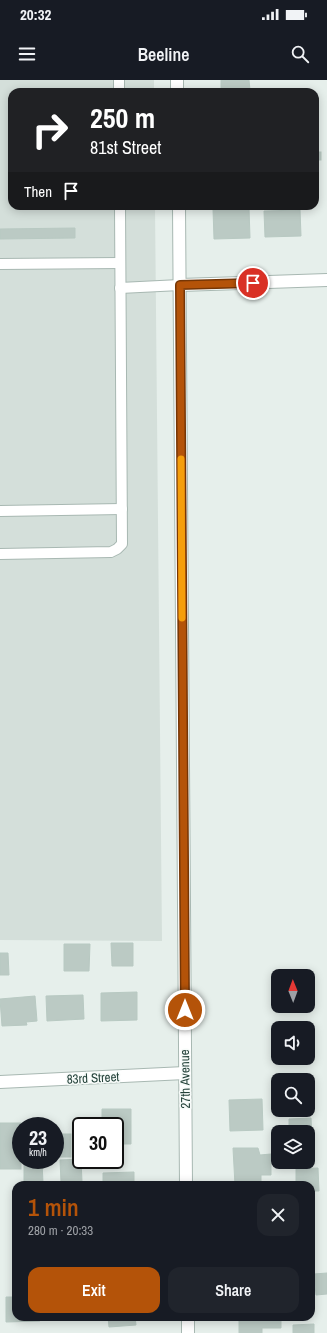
<!DOCTYPE html>
<meta charset="utf-8">
<style>
:root{--surface:#171b24;--page:#20242c;--text:#f1f3f6;--muted:#9ea1a6;--accent:#b45309}
body{margin:0;font-family:"Archivo Narrow",sans-serif;background:var(--page);color:var(--text);height:100vh;display:flex;flex-direction:column;font-size:15px;white-space:nowrap}
*{box-sizing:border-box;margin:0}
p{font-size:13px;color:var(--muted)}
.icon{flex:none;width:22px;height:22px;fill:none;stroke:currentColor;stroke-width:2;stroke-linecap:round;stroke-linejoin:round}
.map{position:relative;flex:1;overflow:hidden}
.side{position:absolute;left:12px;top:1101px;width:303px;height:140px;display:flex;flex-direction:column;background:var(--surface);border-radius:12px;box-shadow:0 2px 10px #0003}
.side>*{flex:none}
.top-card{position:absolute;left:8px;top:8px;width:311px;height:122px;border-radius:12px;box-shadow:0 2px 10px #0003;background:#202124;color:#fff;overflow:hidden}
.needle{width:26px;rotate:359deg}
.buttons{position:absolute;left:271px;top:889px;display:grid;gap:8px}
.buttons a{display:grid;place-items:center;width:44px;height:44px;border-radius:8px;background:var(--surface);box-shadow:0 2px 10px #0003;font-size:20px}
.speed{position:absolute;left:12px;top:1037px;display:flex;gap:8px;font-size:20px;font-weight:700;text-align:center}
.speed>*{display:grid;place-content:center;width:52px;height:52px;border-radius:50%;background:var(--surface);box-shadow:0 2px 10px #0003;line-height:1}
.speed small{font-size:10px;font-weight:400}
.speed .limit{border:2px solid #111;border-radius:6px;background:#fff;color:#111}
.pin{position:absolute;display:grid;place-items:center;width:34px;height:34px;color:#fff;margin:-17px;border:2px solid #fff;border-radius:50%;box-shadow:0 1px 4px #0007}
.me{position:absolute;width:44px;margin:-22px;rotate:0deg;stroke-linejoin:round;filter:drop-shadow(0 0 3px #0008)}
.turn{display:flex;align-items:center;gap:14px;height:84px;padding:0 16px;font-size:18px}
.turn .icon{width:52px;height:52px;stroke-width:2.5}
.turn b{display:block;font-size:28px;line-height:34px}
.then{display:flex;align-items:center;height:38px;padding:0 16px;background:#0003;gap:8px;font-size:15px}
.round{display:grid;place-items:center;flex:none;width:42px;height:42px;border-radius:12px;background:var(--page)}
.headline{display:flex;align-items:center;justify-content:space-between;height:68px;padding:0 16px}
h1{font-size:24px;font-weight:600;line-height:30px;color:var(--accent)}
.button{display:flex;gap:8px;margin-top:auto;padding:8px 16px}
.button a{flex:1;height:46px;border-radius:12px;background:var(--accent);color:#fff;font-size:16px;font-weight:600;line-height:46px;text-align:center}
.button a+a{background:var(--page);color:var(--text)}
.status{display:flex;justify-content:space-between;align-items:center;height:28px;padding:0 20px;background:var(--surface);direction:ltr}
.status svg{height:11px;fill:currentColor}
header{display:flex;justify-content:space-between;align-items:center;height:52px;padding:0 16px;background:var(--surface);font-size:18px;font-weight:600}
.map>svg:first-child{display:block}
.built{fill:#d4dfda}
.building{fill:#bbcac4;stroke:#b8c9c2}
.lines{fill:none;stroke-linecap:round;stroke-linejoin:round}
.lane-casing{stroke:#a8b8b2;stroke-width:12}
.street-casing{stroke:#a8b8b2;stroke-width:14}
.lane{stroke:#fff;stroke-width:10}
.street{stroke:#fff;stroke-width:12}
.route-casing{stroke:#753606;stroke-width:10}
.route{stroke:#b45309;stroke-width:7}
.slow{stroke:#f59e0b;stroke-width:7}
.labels{text-anchor:middle;dominant-baseline:central;stroke-width:3;stroke-linejoin:round;paint-order:stroke}
.street-label{font-size:13px;fill:#24423a;stroke:#f7fbf9}
</style>
<div class="status"><b>20:32</b><svg viewBox="0 0 49 12"><path d="M0 12V9h3v3zM5 12V6h3v6zM10 12V3h3v9zM15 12V0h3v12zM26 1h20v11H26zM47 4h2v5h-2z"/></svg></div>
<header><svg class="icon" aria-label="menu" viewBox="0 0 24 24"><path d="M4 6h16M4 12h16M4 18h16"/></svg>Beeline<svg class="icon" aria-label="search" viewBox="0 0 24 24"><circle cx="10" cy="10" r="6"/><path d="M15 15l6 6"/></svg></header>
<div class="map">
<svg width="327" height="1253" viewBox="0 0 327 1253">
<rect width="100%" height="100%" fill="#e6efeb"/>
<polygon class="built" points="0,0 154,0 154,12 12,12 12,126 155,126 162,861 0,860"/>
<g class="building">
<polygon points="221,0 249,0 250,10 221,11"/>
<rect x="315" y="72" width="6" height="8"/>
<polygon points="249,128 250,158 214,159 213,129"/>
<polygon points="300,130 301,156 265,157 264,131"/>
<polygon points="75,148 75,158 0,159 0,149"/>
<polygon points="111,863 133,863 133,886 112,886"/>
<polygon points="64,864 90,864 89,891 64,891"/>
<polygon points="0,873 8,873 9,895 0,895"/>
<polygon points="137,912 137,940 101,941 101,913"/>
<polygon points="83,915 84,939 47,941 46,916"/>
<polygon points="35,916 37,941 26,942 27,945 2,946 0,919"/>
<polygon points="262,1019 263,1050 230,1051 229,1020"/>
<polygon points="102,1029 131,1029 131,1064 115,1064 115,1046 97,1046 97,1040 102,1040"/>
<polygon points="311,1038 312,1059 308,1059 308,1052 289,1052 289,1039"/>
<rect x="0" y="1043" width="21" height="46"/>
<rect x="55" y="1054" width="16" height="23"/>
<polygon points="233,1068 258,1068 260,1075 271,1074 271,1095 261,1095 261,1105 235,1105"/>
<polygon points="81,1079 82,1102 61,1102 60,1080"/>
<polygon points="42,1082 43,1103 24,1103 24,1083"/>
<polygon points="318,1088 319,1111 311,1111 311,1105 296,1105 296,1089"/>
<polygon points="134,1092 134,1105 103,1105 103,1093"/>
<polygon points="327,1193 327,1214 316,1215 314,1194"/>
<polygon points="6,1217 16,1217 16,1237 40,1237 40,1241 6,1242"/>
<polygon points="108,1237 135,1237 136,1245 109,1247"/>
<polygon points="242,1237 281,1237 281,1248 262,1248 262,1253 239,1253 239,1239 242,1239"/>
<polygon points="314,1244 314,1253 293,1253 293,1245"/>
</g>
<g class="lines">
<defs>
<g id="lane">
<polyline points="119,0 119,12"/>
<polyline points="0,184 120,183"/>
<polyline points="120,208 180,205"/>
<polyline points="0,431 122,429"/>
<polyline points="0,474 111,472 117,469 122,464 120,126"/>
</g>
<g id="street">
<polyline points="177,0 177,12"/>
<polyline points="179,126 186,1105"/>
<polyline points="180,205 327,200"/>
<polyline points="0,1002 185,993"/>
<polyline points="188,1237 188,1253"/>
</g>
</defs>
<use href="#lane" class="lane-casing"/>
<use href="#street" class="street-casing"/>
<use href="#lane" class="lane"/>
<use href="#street" class="street"/>
</g>
<g class="lines">
<defs>
<polyline id="route" points="185,930 180,205 253,203"/>
</defs>
<use href="#route" class="route-casing"/>
<use href="#route" class="route"/>
<polyline class="slow" points="181,379 182,538"/>
</g>
<g class="labels">
<g class="street-label">
<text transform="translate(93 998) rotate(-3)">83rd Street</text>
<text transform="translate(185 999) rotate(-91)">27th Avenue</text>
</g>
</g>
</svg>
<div class="buttons">
<a><svg class="needle" viewBox="-14 -14 28 28"><path d="M0-13l5 13h-10z" fill="#e53935"/><path d="M0 13l5-13h-10z" fill="#9ea1a6"/></svg></a>
<a><svg class="icon" aria-label="sound" viewBox="0 0 24 24"><path d="M4 9h4l5-4v14l-5-4H4zM17 9q2 3 0 6"/></svg></a>
<a><svg class="icon" aria-label="search" viewBox="0 0 24 24"><circle cx="10" cy="10" r="6"/><path d="M15 15l6 6"/></svg></a>
<a><svg class="icon" aria-label="layers" viewBox="0 0 24 24"><path d="M12 4l9 5-9 5-9-5zM3 14l9 5 9-5"/></svg></a>
</div>
<div class="speed"><div>23<small>km/h</small></div><div class="limit">30</div></div>
<div class="pin" style="left:253px;top:203px;background:#d93025"><svg class="icon" aria-label="arrive" viewBox="0 0 24 24"><path d="M6 21V4h12l-3 4 3 4H6"/></svg></div>
<svg class="me" style="left:185px;top:930px" viewBox="-20 -20 40 40"><circle r="17" fill="#b45309" stroke="#fff" stroke-width="3"/><path d="M0-11L8 9 0 5-8 9z" fill="#fff"/></svg>
<div class="top-card">
<div class="turn"><svg class="icon" aria-label="right" viewBox="0 0 24 24"><path d="M7 20v-9h11M14 6l5 5-5 5"/></svg><div><b>250 m</b>81st Street</div></div>
<div class="then">Then<svg class="icon" aria-label="arrive" viewBox="0 0 24 24"><path d="M6 21V4h12l-3 4 3 4H6"/></svg></div>
</div>
<section class="side">
<div class="headline"><div><h1>1 min</h1><p>280 m · 20:33</p></div><a class="round"><svg class="icon" aria-label="close" viewBox="0 0 24 24"><path d="M6 6l12 12M18 6L6 18"/></svg></a></div>
<div class="button"><a>Exit</a><a>Share</a></div>
</section>
</div>
